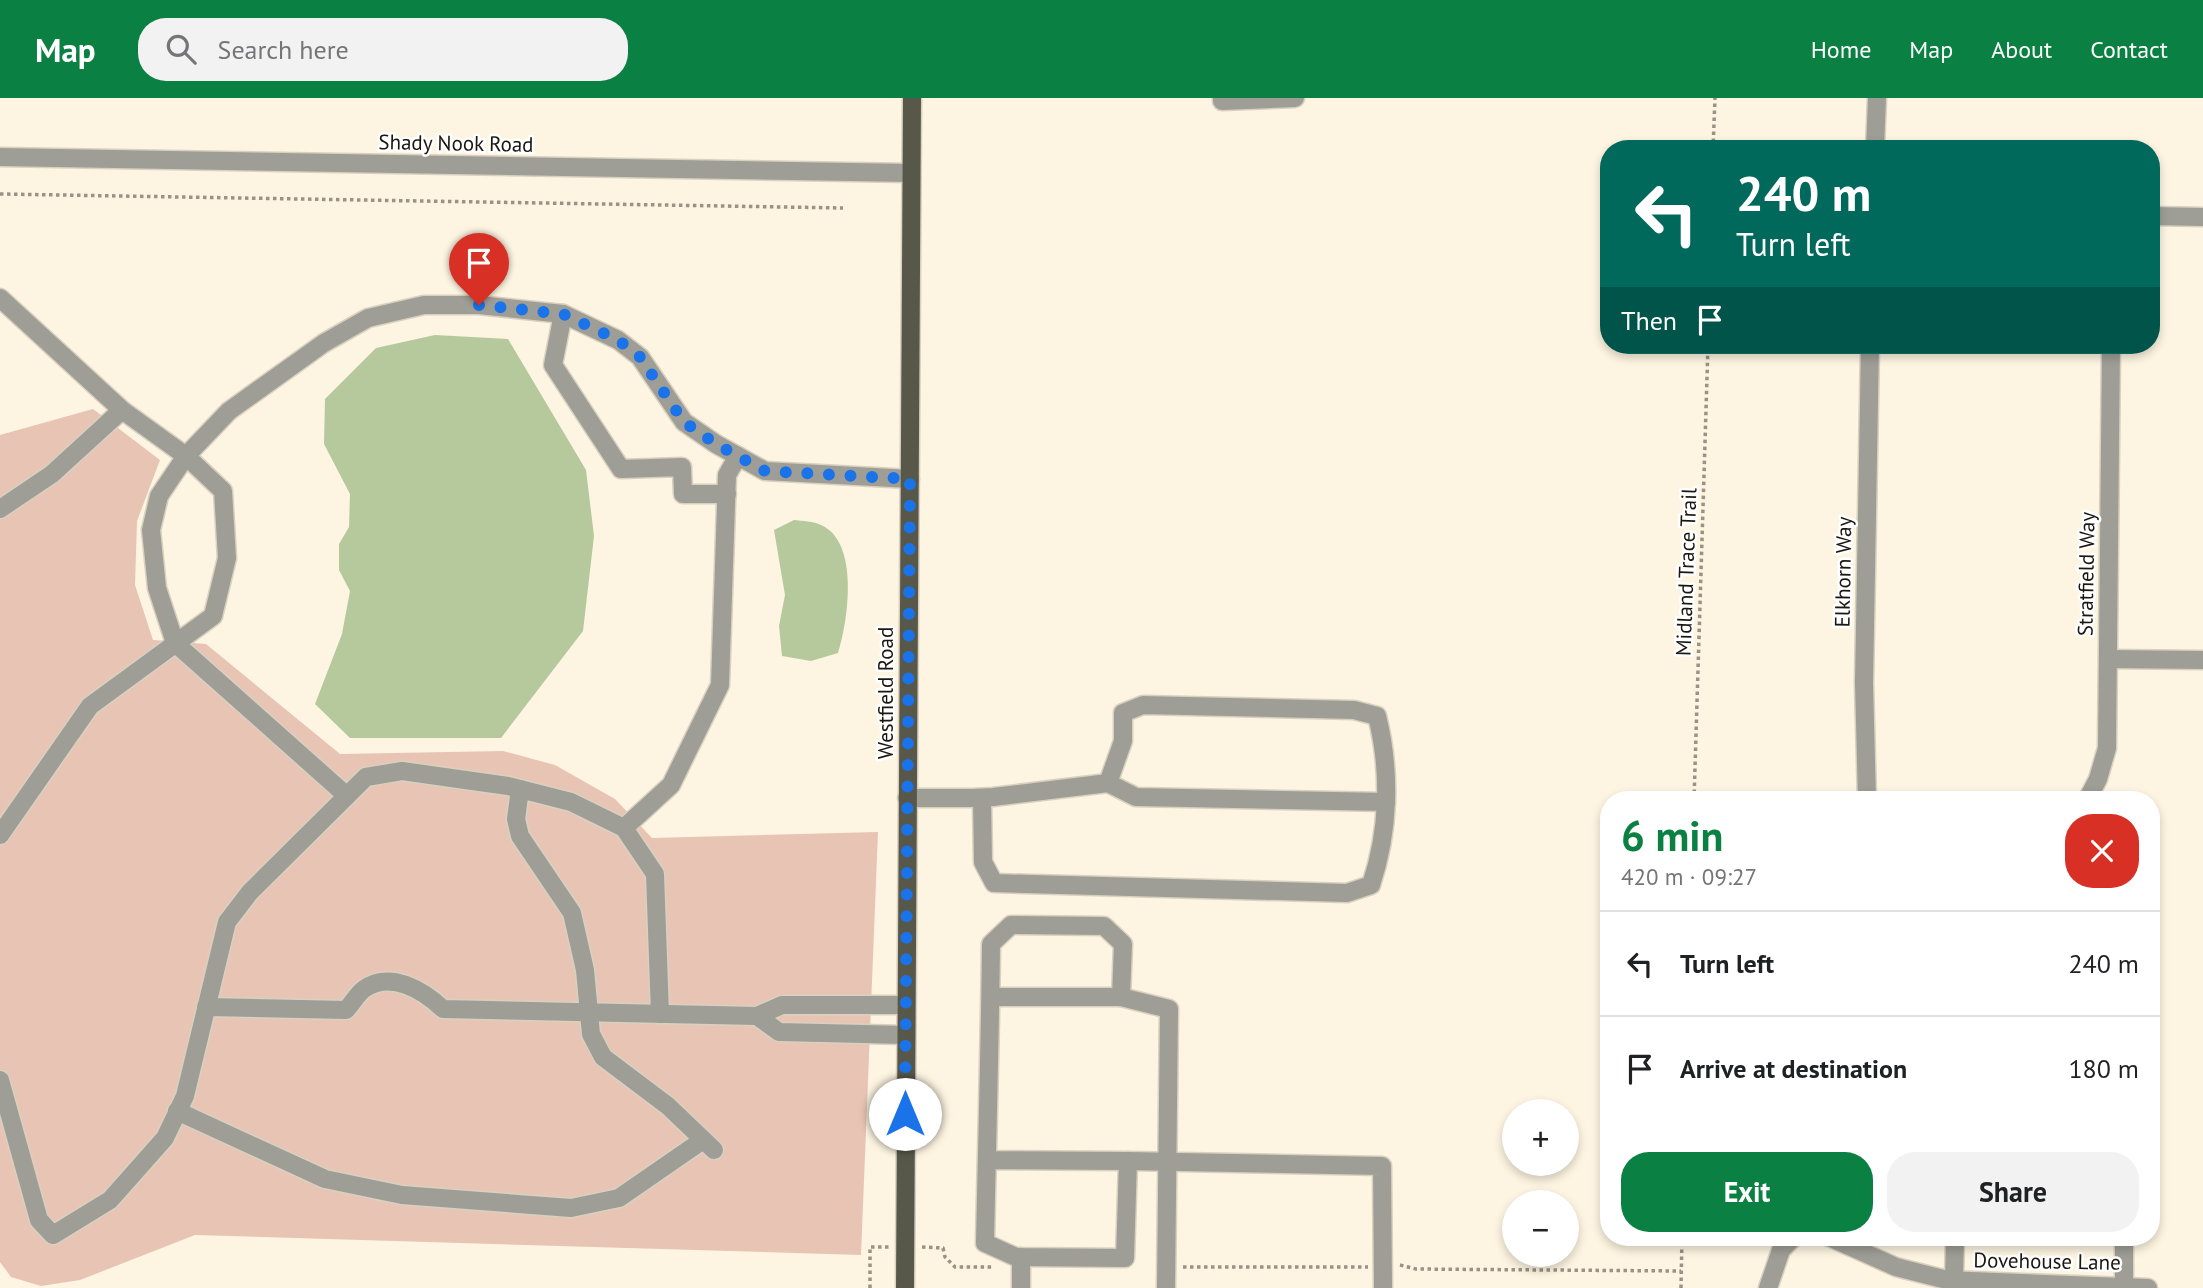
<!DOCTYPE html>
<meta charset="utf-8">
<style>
:root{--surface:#fff;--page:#f2f2f2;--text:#202124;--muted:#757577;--line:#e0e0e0;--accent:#0b8043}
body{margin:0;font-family:"PT Sans",sans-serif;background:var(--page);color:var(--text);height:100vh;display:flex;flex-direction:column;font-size:26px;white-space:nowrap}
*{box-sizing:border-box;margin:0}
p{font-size:23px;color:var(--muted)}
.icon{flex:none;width:38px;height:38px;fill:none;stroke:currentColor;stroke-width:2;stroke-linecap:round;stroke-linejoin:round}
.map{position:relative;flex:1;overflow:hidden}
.panel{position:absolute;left:1600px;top:693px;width:560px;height:455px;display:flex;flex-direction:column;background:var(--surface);border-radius:28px;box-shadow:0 4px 10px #0003}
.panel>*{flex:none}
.hud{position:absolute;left:1600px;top:42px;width:560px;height:214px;border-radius:28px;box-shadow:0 4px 10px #0003;background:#00695c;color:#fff;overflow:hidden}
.fabs{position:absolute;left:1502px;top:1001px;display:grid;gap:14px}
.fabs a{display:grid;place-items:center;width:77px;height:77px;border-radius:50%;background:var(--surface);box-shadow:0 4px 10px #0003;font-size:35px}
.pin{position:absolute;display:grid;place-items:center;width:60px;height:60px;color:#fff;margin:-72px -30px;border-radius:50% 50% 50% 0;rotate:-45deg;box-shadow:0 0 7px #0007}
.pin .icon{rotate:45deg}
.me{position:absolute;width:77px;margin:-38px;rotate:0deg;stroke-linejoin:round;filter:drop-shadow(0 0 5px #0008)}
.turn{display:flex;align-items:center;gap:24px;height:147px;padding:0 21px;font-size:32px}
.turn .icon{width:91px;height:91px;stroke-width:2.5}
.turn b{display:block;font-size:49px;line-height:60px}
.then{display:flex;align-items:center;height:66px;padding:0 21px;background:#0003;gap:14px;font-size:26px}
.round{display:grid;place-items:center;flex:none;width:74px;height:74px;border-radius:28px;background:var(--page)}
.summary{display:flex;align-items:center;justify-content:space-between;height:119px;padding:0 21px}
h1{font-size:42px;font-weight:600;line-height:52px;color:var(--accent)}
.cta{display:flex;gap:14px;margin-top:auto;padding:14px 21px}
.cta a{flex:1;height:80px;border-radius:28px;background:var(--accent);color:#fff;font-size:28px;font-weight:600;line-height:80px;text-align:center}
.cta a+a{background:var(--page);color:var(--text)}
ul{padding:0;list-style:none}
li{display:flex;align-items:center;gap:21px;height:105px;padding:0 21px;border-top:2px solid var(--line)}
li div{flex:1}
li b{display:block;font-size:26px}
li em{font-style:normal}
header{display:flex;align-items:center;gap:42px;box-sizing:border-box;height:98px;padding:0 35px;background:var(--accent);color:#fff}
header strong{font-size:33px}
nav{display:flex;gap:38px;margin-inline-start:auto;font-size:24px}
.search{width:490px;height:63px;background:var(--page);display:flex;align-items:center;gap:18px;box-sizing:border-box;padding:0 24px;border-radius:28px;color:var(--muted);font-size:26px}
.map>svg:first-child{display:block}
.green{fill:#e8c4b4}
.water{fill:#b5c99c}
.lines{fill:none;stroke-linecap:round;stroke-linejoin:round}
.minor-casing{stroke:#d9d1c0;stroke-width:21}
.major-casing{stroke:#d9d1c0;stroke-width:21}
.path{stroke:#999285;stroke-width:3.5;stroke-dasharray:3.5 3.5;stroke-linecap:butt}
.minor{stroke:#9e9e96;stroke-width:18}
.major{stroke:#58584a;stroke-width:18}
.route{stroke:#1a73e8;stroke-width:12;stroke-dasharray:0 21.6}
.labels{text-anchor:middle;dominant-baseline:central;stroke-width:5;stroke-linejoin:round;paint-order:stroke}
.street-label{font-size:21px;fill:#1a1711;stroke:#fff}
</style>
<header>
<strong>Map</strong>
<div class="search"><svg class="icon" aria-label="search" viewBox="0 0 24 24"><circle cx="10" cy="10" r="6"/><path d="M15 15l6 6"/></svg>Search here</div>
<nav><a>Home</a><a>Map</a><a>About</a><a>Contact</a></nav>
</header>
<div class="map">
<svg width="2203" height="1190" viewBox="0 0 2203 1190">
<rect width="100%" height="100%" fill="#fdf4e1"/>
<polygon class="green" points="93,311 160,362 137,423 135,487 153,542 206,546 340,656 503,653 555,667 615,701 652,740 878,734 861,1157 195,1137 80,1182 41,1188 11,1179 0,1164 0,337"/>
<g class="water">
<polygon points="435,237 508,241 586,372 594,438 583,533 501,640 350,640 315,606 342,536 350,493 339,472 339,446 349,429 350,396 324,346 325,301 376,250"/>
<path d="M794 422C802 423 814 423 821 427 860 444 848 524 838 555L811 563 782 558 779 528 785 497 774 432Z"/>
</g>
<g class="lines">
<defs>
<g id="minor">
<polyline points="1222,0 1222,3 1295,0"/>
<polyline points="1875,51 1877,0"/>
<polyline points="0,59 911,75"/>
<polyline points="2151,118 2203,119"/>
<polyline points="0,200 122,312 186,358 223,393 227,460 213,518 90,608 0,737"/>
<polyline points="563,216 553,267 621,371 682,369 683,396 727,396"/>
<polyline points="0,411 52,376 122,312"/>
<polyline points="2108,561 2203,562"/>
<polyline points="1108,685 1136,699 1386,704"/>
<polyline points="520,691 516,721 520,738 572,815 585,872 591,936 603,959 668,1008 714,1052"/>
<polyline points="347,698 175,545 157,490 151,432 159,398 186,358 229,313 324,245 368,220 424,207 479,207 563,216 618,242 640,259 684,324 716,346 765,373 910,381"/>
<path d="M907 700H973L993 699 1108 685 1123 643V615L1143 607 1354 612 1377 618C1391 674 1389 733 1371 787L1347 795 994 785 983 764 982 700"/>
<polyline points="1867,702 1864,585 1870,247"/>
<polyline points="2087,702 2098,681 2107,650 2111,247"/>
<polyline points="624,730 671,687 720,587 727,377 738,358"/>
<polyline points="991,899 1121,899"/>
<path d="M206 909 346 912C352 906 357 896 364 891 391 872 424 893 443 911L757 918 782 907H906"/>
<polyline points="757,918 779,934 906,937"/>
<polyline points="0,982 39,1122 53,1137 110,1102 165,1040 185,998 227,824 250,794 366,679 402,673 508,688 571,704 624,730 655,776 660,916"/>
<polyline points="177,1013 325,1081 402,1097 571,1110 619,1100 703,1042"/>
<path d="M987 1062 1128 1063 1125 1160 1016 1159 985 1145C987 1046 990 946 991 846L1011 827 1104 828 1123 846 1121 899 1169 911 1166 1190"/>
<polyline points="1128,1063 1382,1068 1383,1190"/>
<polyline points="1829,1139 1896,1169 1947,1182 2148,1190"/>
<polyline points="1954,1183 1955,1139"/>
<polyline points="2124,1187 2124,1139"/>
<polyline points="1021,1190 1021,1159"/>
<polyline points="1768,1190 1781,1152 1794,1139"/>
</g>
<polyline id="major" points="905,1190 912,0"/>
</defs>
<use href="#minor" class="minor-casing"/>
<use href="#major" class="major-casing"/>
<g class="path">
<polyline points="1713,51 1715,0"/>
<polyline points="0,96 843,110"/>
<polyline points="1694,702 1708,247"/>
<polyline points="922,1149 943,1150 945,1159 955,1169 994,1169"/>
<polyline points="1400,1167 1416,1171 1681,1173"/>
<polyline points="1183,1169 1368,1169"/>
<polyline points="870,1190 870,1149 890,1149"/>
<polyline points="1681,1190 1682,1139"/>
</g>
<use href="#minor" class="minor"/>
<use href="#major" class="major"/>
</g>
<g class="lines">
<polyline class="route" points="479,207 563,216 618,242 640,259 684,324 716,346 765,373 910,381 905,1016"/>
</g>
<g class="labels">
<g class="street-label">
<text transform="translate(456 45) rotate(1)">Shady Nook Road</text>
<text transform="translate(1686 474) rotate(-88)">Midland Trace Trail</text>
<text transform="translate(1843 474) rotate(-89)">Elkhorn Way</text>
<text transform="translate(2086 476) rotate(-89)">Stratfield Way</text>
<text transform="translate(885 595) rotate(-90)">Westfield Road</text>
<text transform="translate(2047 1163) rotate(1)">Dovehouse Lane</text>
</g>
</g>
</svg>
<div class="fabs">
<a>+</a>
<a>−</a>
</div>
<div class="pin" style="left:479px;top:207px;background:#d93025"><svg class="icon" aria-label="arrive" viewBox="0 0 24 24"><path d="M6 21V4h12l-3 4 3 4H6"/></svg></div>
<svg class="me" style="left:905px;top:1016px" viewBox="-20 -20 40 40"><circle r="19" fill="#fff"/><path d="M0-13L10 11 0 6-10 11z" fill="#1a73e8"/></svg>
<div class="hud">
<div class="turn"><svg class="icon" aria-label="left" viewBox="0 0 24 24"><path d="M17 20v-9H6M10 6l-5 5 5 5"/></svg><div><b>240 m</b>Turn left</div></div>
<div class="then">Then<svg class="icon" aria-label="arrive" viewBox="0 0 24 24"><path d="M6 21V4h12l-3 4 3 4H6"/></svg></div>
</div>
<section class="panel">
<div class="summary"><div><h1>6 min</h1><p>420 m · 09:27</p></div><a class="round" style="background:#d93025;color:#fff"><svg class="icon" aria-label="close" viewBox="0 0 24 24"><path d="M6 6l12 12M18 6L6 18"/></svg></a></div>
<ul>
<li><svg class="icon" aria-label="left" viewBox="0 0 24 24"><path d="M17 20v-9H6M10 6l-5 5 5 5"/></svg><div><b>Turn left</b></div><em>240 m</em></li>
<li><svg class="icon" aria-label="arrive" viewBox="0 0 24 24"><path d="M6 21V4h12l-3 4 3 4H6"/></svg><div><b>Arrive at destination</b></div><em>180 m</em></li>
</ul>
<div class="cta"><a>Exit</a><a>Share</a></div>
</section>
</div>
